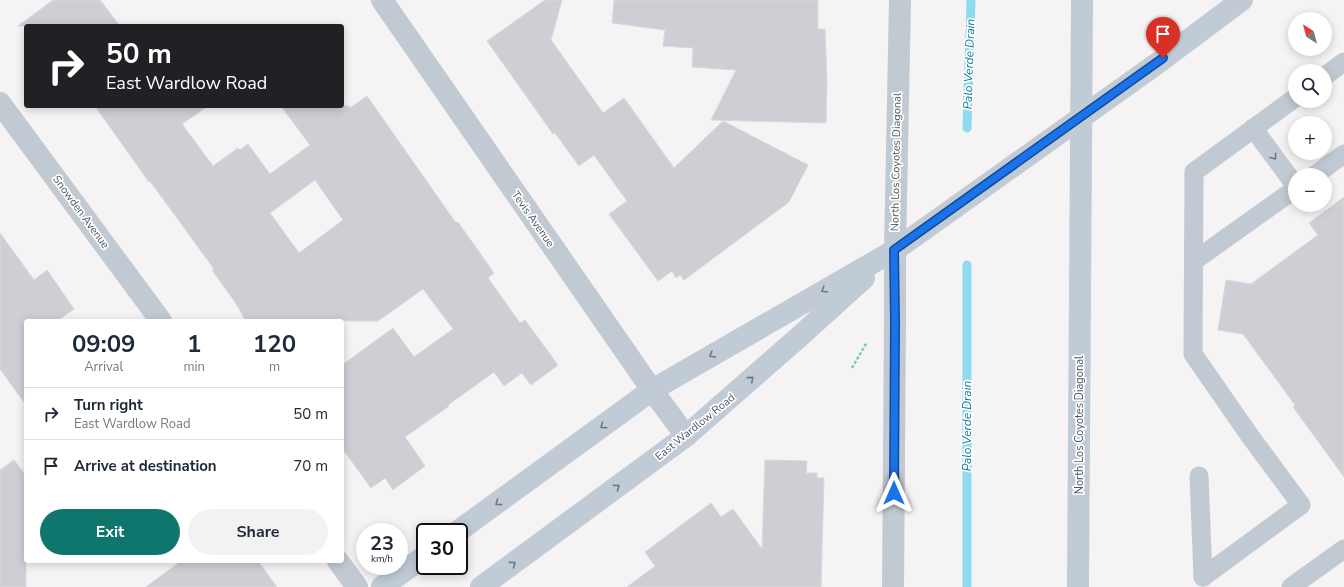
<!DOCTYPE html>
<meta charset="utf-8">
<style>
:root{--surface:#fff;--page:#f2f2f3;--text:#1f2937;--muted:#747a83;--line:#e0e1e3;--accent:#0f766e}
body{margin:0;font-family:"Nunito Sans",sans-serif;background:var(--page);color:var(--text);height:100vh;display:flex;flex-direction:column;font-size:15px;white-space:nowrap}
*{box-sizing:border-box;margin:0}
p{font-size:13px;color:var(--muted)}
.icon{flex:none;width:22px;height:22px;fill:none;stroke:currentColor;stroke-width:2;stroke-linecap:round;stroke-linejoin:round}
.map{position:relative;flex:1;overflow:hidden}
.sheet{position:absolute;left:24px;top:319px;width:320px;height:244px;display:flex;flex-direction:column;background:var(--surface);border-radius:4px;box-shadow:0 2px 10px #0003}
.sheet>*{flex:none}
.top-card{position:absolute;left:24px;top:24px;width:320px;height:84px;border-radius:4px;box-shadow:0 2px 10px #0003;background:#202124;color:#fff;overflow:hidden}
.needle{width:26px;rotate:324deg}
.tools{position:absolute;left:1288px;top:12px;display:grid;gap:8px}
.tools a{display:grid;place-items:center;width:44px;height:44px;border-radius:50%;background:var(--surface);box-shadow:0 2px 10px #0003;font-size:20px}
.speed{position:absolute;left:356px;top:523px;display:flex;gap:8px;font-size:20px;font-weight:700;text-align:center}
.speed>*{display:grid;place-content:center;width:52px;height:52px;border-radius:50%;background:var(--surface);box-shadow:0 2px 10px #0003;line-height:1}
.speed small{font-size:10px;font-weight:400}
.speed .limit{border:2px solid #111;border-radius:6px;background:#fff;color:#111}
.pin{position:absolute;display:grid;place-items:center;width:34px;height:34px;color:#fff;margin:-41px -17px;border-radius:50% 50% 50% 0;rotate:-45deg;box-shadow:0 0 4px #0007}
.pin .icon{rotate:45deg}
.me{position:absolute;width:44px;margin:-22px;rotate:0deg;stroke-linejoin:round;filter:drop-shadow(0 0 3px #0008)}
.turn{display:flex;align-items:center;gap:14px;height:84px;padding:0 16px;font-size:18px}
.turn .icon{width:52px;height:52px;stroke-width:2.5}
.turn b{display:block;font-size:28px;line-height:34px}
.eta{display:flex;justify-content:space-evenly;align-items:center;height:68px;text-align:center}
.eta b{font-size:24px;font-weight:700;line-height:28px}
.action{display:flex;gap:8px;margin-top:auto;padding:8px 16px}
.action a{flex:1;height:46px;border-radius:24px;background:var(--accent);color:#fff;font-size:16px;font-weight:700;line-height:46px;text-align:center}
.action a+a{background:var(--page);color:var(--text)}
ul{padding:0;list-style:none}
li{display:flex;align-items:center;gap:12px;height:52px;padding:0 16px;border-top:1px solid var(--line)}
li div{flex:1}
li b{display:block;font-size:15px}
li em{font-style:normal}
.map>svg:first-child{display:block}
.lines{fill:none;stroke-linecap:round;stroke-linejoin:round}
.stream{stroke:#90daee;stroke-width:9}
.building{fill:#cdcfd5;stroke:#d7d9de;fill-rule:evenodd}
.path{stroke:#7ad0a6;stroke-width:2.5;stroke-dasharray:3 2;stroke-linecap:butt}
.lane{stroke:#c1cad2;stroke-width:19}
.street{stroke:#c1cad2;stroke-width:22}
.secondary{stroke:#c1cbd6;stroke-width:22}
.oneway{stroke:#6e7983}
.oneway2{stroke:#6e7984}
.route-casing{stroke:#114b97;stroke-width:10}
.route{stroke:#1a73e8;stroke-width:7}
.labels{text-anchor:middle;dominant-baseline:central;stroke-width:3.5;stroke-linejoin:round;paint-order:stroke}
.street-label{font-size:11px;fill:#4a5661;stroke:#fff}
.water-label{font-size:12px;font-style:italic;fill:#0c7c9b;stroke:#fff}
</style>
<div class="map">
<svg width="1344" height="587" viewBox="0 0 1344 587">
<rect width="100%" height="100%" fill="#f5f3f3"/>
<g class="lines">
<g class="stream">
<polyline points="967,128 971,0"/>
<polyline points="967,587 967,265"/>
</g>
</g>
<g class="building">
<polygon points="53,0 100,0 120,26 18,26"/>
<polygon points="545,0 562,0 551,40 603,113 624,98 674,168 723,121 808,165 789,202 684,280 680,275 676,278 672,271 658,281 609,214 627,201 594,155 579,166 555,133 553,134 487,41"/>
<polygon points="614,0 818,0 818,29 825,29 827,80 826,123 711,120 736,70 692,67 693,48 663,46 665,30 612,23"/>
<path d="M367 96 456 223 458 222 494 273 488 278 520 323 525 320 558 365 531 385 522 373 504 386 494 372 448 405 449 406 405 437 425 466 393 490 385 478 371 488 342 448V365L393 328 414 357 453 329 423 289 378 321H246L235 302 212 270 214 269 150 181 149 182 95 106H208L182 124 213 166 238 148 240 150 248 144 270 174 310 145 281 106H349L350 108ZM315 180 343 220 299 253 270 213Z"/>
<polygon points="1344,197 1344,477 1293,407 1295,405 1243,334 1218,330 1226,280 1251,284 1318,235 1309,223"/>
<polygon points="0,233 34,280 47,270 74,309 57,321 26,321 26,405 0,369"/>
<polygon points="14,460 26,476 26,587 0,587 0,470"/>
<polygon points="765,460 807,461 806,473 817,473 817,478 824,478 821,587 627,587 655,566 645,552 711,503 721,517 733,509 762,549"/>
<polygon points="181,561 258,561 277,587 146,587"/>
</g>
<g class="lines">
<polyline class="path" points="852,368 867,342"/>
<g class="lane">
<polyline points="1325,76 1344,62"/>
<polyline points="1253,128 1295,185"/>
<polyline points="1315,175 1344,154"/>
<polyline points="1194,261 1295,189"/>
<polyline points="1199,476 1203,577"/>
<polyline points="1203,577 1301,505 1250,436 1193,354 1194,172 1295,98"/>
<polyline points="1291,587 1344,549"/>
</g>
<g class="street">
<polyline points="382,0 652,390 686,436"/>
<polyline points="0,103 161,321"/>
<polyline points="338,561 357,587"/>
<polyline points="893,587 895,321 895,250 900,0"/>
</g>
<g class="secondary">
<polyline points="457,532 652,390 895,250 1155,65 1242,0"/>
<polyline points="382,587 425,556"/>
<polyline points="481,587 686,436 799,337 864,278"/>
<polyline points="1078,587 1082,0"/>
</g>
</g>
<defs><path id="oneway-chevron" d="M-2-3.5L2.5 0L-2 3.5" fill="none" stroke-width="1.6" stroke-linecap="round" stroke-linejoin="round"/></defs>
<use class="oneway" href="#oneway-chevron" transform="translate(1274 157) rotate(53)"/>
<g class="oneway2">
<use href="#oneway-chevron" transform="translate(824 290) rotate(150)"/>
<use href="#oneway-chevron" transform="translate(712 355) rotate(150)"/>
<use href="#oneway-chevron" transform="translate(751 379) rotate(-41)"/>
<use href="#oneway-chevron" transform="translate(603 426) rotate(144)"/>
<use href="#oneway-chevron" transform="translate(617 487) rotate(-36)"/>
<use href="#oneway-chevron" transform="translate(498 503) rotate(144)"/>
<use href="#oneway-chevron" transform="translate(513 564) rotate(-36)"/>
</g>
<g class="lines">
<defs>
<polyline id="route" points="894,493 895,321 894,250 1163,58"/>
</defs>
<use href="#route" class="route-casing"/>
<use href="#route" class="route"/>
</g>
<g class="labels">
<g class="street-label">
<text transform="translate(896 162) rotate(-89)">North Los Coyotes Diagonal</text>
<text transform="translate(81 212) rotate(54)">Snowden Avenue</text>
<text transform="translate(533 219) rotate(55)">Tevis Avenue</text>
<text transform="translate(1079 425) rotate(-90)">North Los Coyotes Diagonal</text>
<text transform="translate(695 427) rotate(-39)">East Wardlow Road</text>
</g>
<g class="water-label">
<text transform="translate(969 64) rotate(-88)">Palo Verde Drain</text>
<text transform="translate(967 426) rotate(-90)">Palo Verde Drain</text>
</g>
</g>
</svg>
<div class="tools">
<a><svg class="needle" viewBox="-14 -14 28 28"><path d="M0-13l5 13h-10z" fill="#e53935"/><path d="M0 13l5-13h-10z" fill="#747a83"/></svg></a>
<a><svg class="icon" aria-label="search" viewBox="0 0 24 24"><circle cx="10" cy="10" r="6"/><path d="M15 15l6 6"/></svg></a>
<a>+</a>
<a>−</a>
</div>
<div class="speed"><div>23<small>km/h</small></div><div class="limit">30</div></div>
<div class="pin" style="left:1163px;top:58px;background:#d93025"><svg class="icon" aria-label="arrive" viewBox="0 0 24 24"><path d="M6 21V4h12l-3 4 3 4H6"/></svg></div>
<svg class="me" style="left:894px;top:493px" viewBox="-20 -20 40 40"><path d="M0-17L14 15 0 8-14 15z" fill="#1a73e8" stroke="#fff" stroke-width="4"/></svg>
<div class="top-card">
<div class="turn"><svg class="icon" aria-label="right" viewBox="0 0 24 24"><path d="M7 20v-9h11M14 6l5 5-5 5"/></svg><div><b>50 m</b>East Wardlow Road</div></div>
</div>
<section class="sheet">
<div class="eta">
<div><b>09:09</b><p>Arrival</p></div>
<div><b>1</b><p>min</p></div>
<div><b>120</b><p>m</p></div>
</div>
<ul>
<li><svg class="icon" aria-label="right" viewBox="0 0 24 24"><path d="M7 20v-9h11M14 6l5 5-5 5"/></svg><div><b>Turn right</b><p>East Wardlow Road</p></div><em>50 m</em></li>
<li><svg class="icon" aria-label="arrive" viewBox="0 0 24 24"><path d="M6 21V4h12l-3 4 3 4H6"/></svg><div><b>Arrive at destination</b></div><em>70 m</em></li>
</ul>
<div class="action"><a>Exit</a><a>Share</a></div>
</section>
</div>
